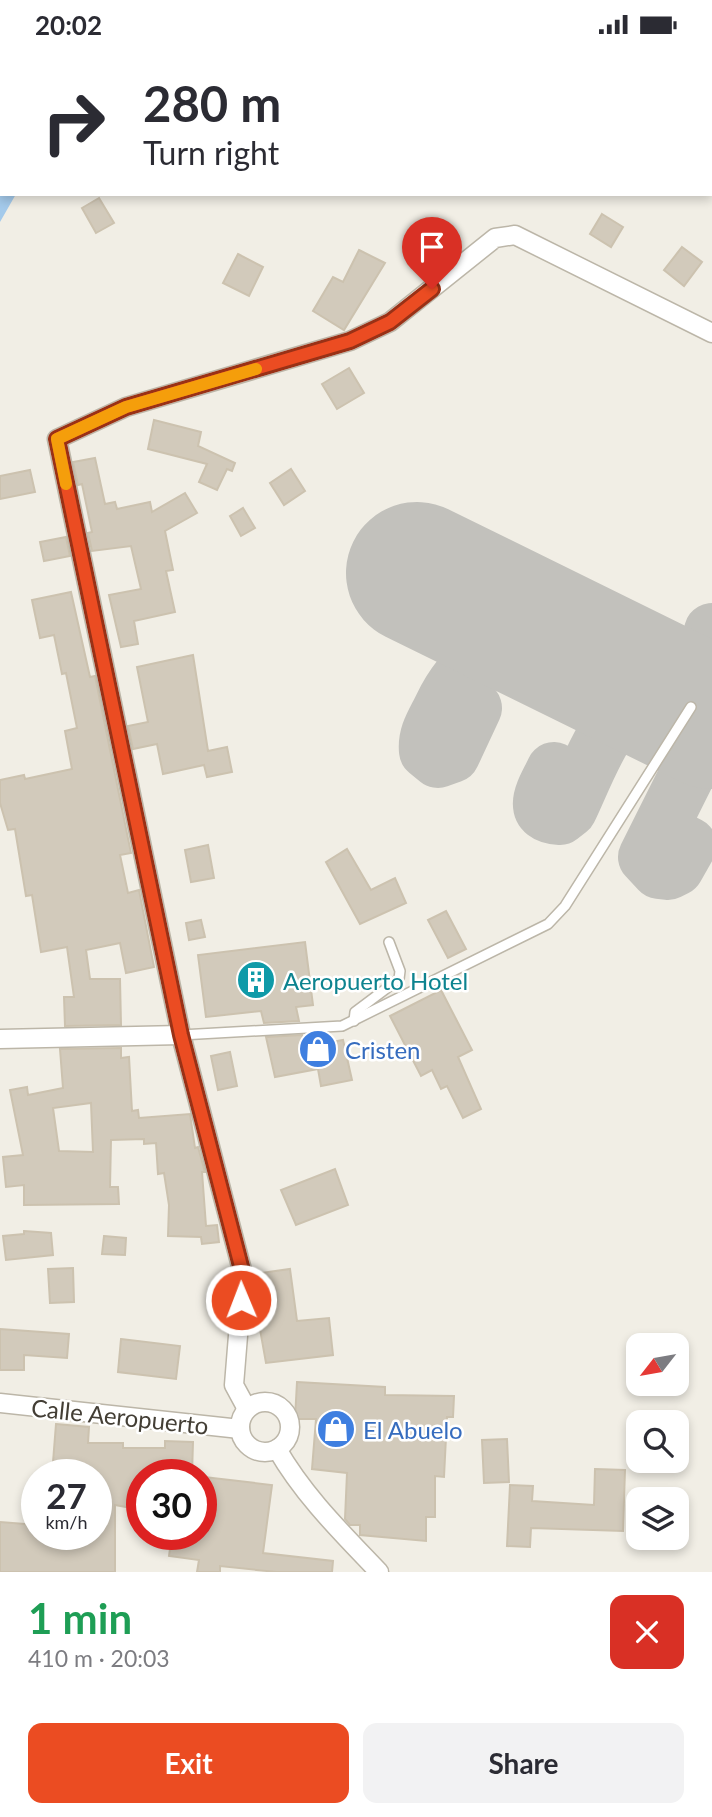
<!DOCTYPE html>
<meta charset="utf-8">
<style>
:root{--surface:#fff;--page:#f2f2f3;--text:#2b2b33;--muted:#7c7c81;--accent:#eb4c22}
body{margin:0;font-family:Lato,sans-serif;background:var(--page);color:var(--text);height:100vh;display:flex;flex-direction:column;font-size:26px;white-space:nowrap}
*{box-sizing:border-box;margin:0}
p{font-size:23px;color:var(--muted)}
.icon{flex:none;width:38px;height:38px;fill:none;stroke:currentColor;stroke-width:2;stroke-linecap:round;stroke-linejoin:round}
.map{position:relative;height:1523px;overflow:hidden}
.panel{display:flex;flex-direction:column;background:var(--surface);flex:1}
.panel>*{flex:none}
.guide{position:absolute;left:0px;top:0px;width:712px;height:147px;box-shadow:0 4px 10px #0003;background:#fff;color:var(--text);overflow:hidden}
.needle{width:46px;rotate:239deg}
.buttons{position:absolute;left:626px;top:1284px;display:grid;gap:14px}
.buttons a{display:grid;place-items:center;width:63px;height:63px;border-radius:14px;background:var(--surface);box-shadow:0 4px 10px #0003;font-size:35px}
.speed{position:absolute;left:21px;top:1410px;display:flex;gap:14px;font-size:35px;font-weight:700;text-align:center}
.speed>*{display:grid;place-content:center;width:91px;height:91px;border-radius:50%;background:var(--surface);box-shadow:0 4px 10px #0003;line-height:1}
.speed small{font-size:18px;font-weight:400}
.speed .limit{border:10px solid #d22;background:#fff;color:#111}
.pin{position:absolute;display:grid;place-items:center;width:60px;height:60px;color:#fff;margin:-72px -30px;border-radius:50% 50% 50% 0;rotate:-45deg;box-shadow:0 0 7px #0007}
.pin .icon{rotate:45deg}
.me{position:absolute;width:77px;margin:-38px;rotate:359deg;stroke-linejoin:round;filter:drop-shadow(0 0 5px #0008)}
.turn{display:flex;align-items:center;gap:24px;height:147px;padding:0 28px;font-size:32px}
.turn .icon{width:91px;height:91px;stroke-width:2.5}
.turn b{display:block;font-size:49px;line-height:60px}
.round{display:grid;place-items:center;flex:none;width:74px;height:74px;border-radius:14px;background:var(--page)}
.headline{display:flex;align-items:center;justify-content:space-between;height:119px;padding:0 28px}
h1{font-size:42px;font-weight:700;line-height:52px;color:#1e9e55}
.button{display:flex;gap:14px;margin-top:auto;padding:14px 28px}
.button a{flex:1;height:80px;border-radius:14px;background:var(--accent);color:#fff;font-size:28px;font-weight:700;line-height:80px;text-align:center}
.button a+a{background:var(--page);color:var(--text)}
.status{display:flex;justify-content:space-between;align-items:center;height:49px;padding:0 35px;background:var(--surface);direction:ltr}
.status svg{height:19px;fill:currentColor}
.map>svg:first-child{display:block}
.water{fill:#a4caeb}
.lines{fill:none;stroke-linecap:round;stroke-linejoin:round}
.taxiway{stroke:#c2c1bc;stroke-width:56}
.runway{stroke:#c2c1bc;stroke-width:142}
.building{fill:#d2cabb;stroke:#ccc2af;stroke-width:2;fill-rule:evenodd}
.lane-casing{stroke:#bcb6a8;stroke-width:12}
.street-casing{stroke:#bcb6a8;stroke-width:21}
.lane{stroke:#fff;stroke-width:9}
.street{stroke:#fff;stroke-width:18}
.route-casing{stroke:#993116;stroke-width:18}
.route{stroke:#eb4c22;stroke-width:12}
.slow{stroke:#f59e0b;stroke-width:12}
.labels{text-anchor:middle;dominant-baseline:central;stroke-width:5;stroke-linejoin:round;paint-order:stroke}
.culture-label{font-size:24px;fill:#0d838f;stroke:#fff;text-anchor:start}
.shop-label{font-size:24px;fill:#366cbe;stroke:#fff;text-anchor:start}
.street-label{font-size:24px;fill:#433e35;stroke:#fff}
</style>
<div class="status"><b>20:02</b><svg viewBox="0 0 49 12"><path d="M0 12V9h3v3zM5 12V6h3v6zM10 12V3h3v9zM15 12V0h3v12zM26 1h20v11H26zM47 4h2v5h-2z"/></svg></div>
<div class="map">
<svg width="712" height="1523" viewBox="0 0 712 1523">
<rect width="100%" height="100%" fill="#f1eee5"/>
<g class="water">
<polygon points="0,0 61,0 2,2 2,145 16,145 0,173"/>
<polygon points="155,0 517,0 156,2"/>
</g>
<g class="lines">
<g class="taxiway">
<path d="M712 582C706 604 704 624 712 646"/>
<path d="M462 652 474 659 452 706 438 711 427 702C425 685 435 672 442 657 460 619 494 588 540 594 555 595 572 603 587 607"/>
<path d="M554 721C546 739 526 766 560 768L569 761C583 733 605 669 633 656 647 650 661 651 676 651"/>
<polyline points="677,790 689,796 676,819 668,823 659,822 646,808 698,704 712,693"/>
</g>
<polyline class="runway" points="417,524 712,669"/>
</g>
<g class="building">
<polygon points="99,149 114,174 96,184 82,159"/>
<polygon points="602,165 623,178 611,198 590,185"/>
<polygon points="682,198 702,213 684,237 664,221"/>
<polygon points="359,201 385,214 344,281 313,262 333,228 343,233"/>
<polygon points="238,205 263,218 249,247 223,234"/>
<polygon points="349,319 364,344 337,360 322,335"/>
<polygon points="154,371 201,383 198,397 235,414 232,422 227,420 217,441 199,433 207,415 148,400"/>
<polygon points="95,409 105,455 115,453 117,460 150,453 152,463 185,444 197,464 165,482 173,521 166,522 175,563 134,572 138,595 121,598 109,546 141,540 131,497 92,502 88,484 92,483 82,435 78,436 73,413"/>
<polygon points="291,420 305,442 284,456 270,434"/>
<polygon points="30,421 35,443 0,450 0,427"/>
<polygon points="243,459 255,479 241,487 230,467"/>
<polygon points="66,488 70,507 44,512 40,493"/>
<polygon points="71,543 90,628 95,627 131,804 120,806 128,844 139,841 154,918 126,924 120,894 86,901 90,930 120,930 121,976 65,977 64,948 74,948 67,898 41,903 32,846 26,847 15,780 8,781 0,754 0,731 24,726 25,730 72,720 65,682 77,679 66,624 62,625 54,586 40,589 32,551"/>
<polygon points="193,606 208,702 227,698 232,723 207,728 204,716 163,725 157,695 133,700 128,677 148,673 137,618"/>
<polygon points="208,796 214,829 191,833 185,801"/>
<polygon points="347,800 371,841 395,829 406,854 360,875 326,813"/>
<polygon points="446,862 466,900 448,909 428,871"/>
<polygon points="201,871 205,888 189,891 186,874"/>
<polygon points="305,893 313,956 296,958 299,972 264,974 261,962 206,968 198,906"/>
<polygon points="441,941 472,1001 458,1008 481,1060 463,1069 447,1037 441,1040 432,1021 421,1027 390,967"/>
<polygon points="302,986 305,998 343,991 352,1031 321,1037 318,1020 275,1028 266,988"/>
<path d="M121 999V1009L129 1008 132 1062 138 1061 139 1069 190 1065 195 1099 198 1098 205 1123H202L206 1177 217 1176 219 1193 202 1195 201 1188 168 1187 169 1156 164 1124 158 1125 156 1094 144 1095V1090L111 1091 110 1138H118L119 1155 24 1156V1136L6 1138 3 1108 23 1106 10 1041 27 1038 28 1046 63 1039 60 1000ZM91 1054 93 1103 59 1102 53 1059Z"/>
<polygon points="230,1003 237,1037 218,1041 211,1007"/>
<polygon points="335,1120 348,1156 296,1176 281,1141"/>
<polygon points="24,1182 51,1184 53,1206 6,1211 3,1187 24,1185"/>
<polygon points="104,1187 126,1189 125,1206 102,1205"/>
<polygon points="73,1219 74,1253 50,1254 48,1220"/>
<polygon points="290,1220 297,1272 329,1269 333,1306 266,1314 253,1241 254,1225"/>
<polygon points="0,1280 69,1285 67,1309 24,1306 24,1321 0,1321"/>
<polygon points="121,1290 180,1297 176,1330 118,1323"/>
<polygon points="297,1333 385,1338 385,1346 454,1347 453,1368 447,1368 444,1428 435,1427 435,1468 426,1468 426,1492 360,1486 360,1476 350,1476 345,1470 347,1424 312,1420 316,1370 295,1370"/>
<polygon points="56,1375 89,1378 88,1394 123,1394 123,1399 165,1399 165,1392 193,1393 192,1425 142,1426 142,1461 115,1456 115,1523 0,1523 0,1473 37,1476 37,1486 96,1486 96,1426 52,1426"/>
<polygon points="507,1390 509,1433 484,1434 482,1391"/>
<polygon points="595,1420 625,1421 623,1482 531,1479 530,1498 507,1497 510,1436 533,1437 532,1452 594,1456"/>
<polygon points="204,1428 272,1436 263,1504 333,1512 332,1523 276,1523 220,1517 220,1523 197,1523 199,1511 169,1507 172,1486 201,1486"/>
</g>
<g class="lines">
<defs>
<g id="lane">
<polyline points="354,972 355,963 399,930 400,922 389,893"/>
<polyline points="181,986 342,977 548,875 565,857 691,658"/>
</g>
<g id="street">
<polyline points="0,990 181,986"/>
<circle cx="265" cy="1378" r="25"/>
<polyline points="0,1354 240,1380"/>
<polyline points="247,1360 234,1336 243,1225 181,986 57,390 126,358 350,292 390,273 495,189 515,186 712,284"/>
<path d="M277 1400C304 1447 342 1484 379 1523"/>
</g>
</defs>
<use href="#lane" class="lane-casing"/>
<use href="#street" class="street-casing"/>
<use href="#lane" class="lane"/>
<use href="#street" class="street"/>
</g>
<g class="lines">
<defs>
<polyline id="route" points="241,1251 243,1225 181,986 57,390 126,358 350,292 390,273 432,240"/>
</defs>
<use href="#route" class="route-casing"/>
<use href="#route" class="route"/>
<polyline class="slow" points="66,435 57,390 126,358 256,320"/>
</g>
<defs>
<symbol id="building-disc" viewBox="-11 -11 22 22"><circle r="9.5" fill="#0f9aa8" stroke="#fff"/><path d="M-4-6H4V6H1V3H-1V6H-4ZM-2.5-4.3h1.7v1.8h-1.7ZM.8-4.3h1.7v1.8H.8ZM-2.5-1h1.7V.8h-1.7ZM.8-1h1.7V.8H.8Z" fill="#fff"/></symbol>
<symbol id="shop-disc" viewBox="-11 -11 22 22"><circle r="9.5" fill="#3f7fe0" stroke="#fff"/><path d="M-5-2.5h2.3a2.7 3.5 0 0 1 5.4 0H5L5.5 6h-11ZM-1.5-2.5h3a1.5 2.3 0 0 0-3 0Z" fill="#fff"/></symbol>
</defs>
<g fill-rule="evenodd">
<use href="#building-disc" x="234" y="909" width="44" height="44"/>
<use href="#shop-disc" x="296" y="978" width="44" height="44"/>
<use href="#shop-disc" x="314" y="1358" width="44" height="44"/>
</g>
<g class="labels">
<g class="culture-label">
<text x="283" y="931">Aeropuerto Hotel</text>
</g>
<g class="shop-label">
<text x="345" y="1000">Cristen</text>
<text x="363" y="1380">El Abuelo</text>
</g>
<g class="street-label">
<text transform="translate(120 1367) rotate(6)">Calle Aeropuerto</text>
</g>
</g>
</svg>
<div class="buttons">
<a><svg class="needle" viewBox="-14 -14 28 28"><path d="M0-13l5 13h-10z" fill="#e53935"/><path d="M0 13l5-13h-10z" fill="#7c7c81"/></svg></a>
<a><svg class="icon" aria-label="search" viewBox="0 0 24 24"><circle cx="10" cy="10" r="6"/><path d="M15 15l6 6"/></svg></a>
<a><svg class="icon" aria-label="layers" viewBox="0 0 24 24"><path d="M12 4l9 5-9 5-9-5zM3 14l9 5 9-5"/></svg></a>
</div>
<div class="speed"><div>27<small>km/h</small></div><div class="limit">30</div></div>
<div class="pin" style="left:432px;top:240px;background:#d93025"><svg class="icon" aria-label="arrive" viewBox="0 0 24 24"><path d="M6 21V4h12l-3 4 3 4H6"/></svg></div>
<svg class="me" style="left:241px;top:1251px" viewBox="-20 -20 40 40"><circle r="17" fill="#eb4c22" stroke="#fff" stroke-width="3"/><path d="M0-11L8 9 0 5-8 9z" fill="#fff"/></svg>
<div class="guide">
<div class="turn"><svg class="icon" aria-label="right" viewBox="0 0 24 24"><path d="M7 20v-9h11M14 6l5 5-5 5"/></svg><div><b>280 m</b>Turn right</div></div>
</div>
</div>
<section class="panel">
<div class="headline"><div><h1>1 min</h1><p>410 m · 20:03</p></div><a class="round" style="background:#d93025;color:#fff"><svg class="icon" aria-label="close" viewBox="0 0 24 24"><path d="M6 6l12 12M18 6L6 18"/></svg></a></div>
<div class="button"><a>Exit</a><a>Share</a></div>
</section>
